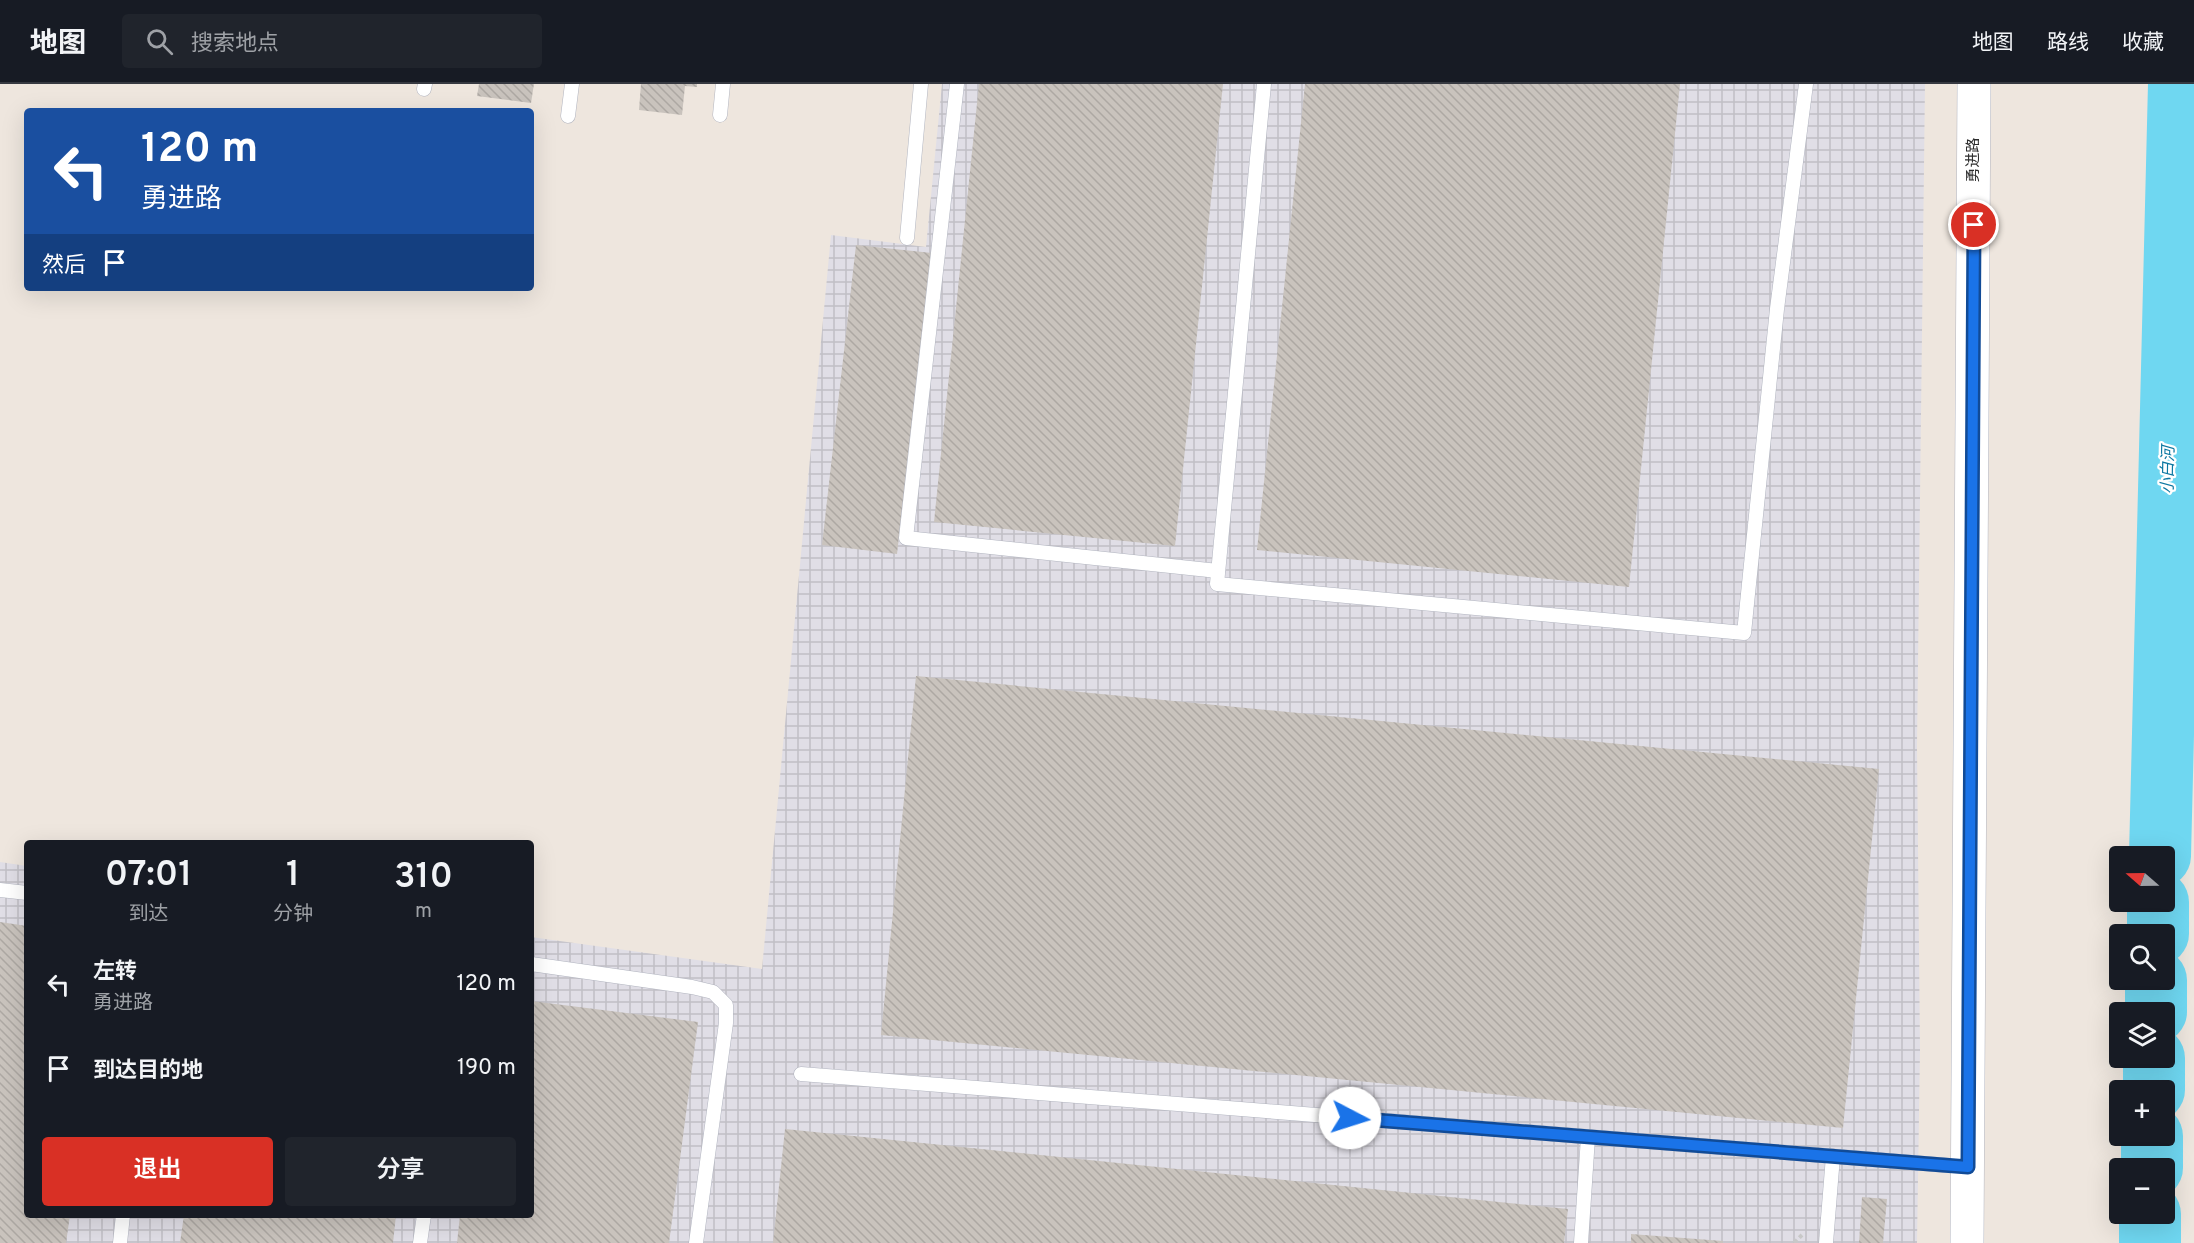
<!DOCTYPE html>
<html lang="zh">
<meta charset="utf-8">
<style>
:root{--surface:#171b24;--page:#20242c;--text:#f1f3f6;--muted:#9ea1a6;--line:#363941;--accent:#d93025}
body{margin:0;font-family:Overpass,"Noto Sans SC",sans-serif;background:var(--page);color:var(--text);height:100vh;display:flex;flex-direction:column;font-size:22px;white-space:nowrap}
*{box-sizing:border-box;margin:0}
p{font-size:20px;color:var(--muted)}
.icon{flex:none;width:33px;height:33px;fill:none;stroke:currentColor;stroke-width:2;stroke-linecap:round;stroke-linejoin:round}
.map{position:relative;flex:1;overflow:hidden}
.details{position:absolute;left:24px;top:756px;width:510px;height:378px;display:flex;flex-direction:column;background:var(--surface);border-radius:6px;box-shadow:0 6px 24px #0002}
.details>*{flex:none}
.top-card{position:absolute;left:24px;top:24px;width:510px;height:183px;border-radius:6px;box-shadow:0 6px 24px #0002;background:#1a4fa0;color:#fff;overflow:hidden}
.needle{width:39px;rotate:290deg}
.controls{position:absolute;left:2109px;top:762px;display:grid;gap:12px}
.controls a{display:grid;place-items:center;width:66px;height:66px;border-radius:6px;background:var(--surface);box-shadow:0 6px 24px #0002;font-size:30px}
.pin{position:absolute;display:grid;place-items:center;width:51px;height:51px;color:#fff;margin:-26px;border:3px solid #fff;border-radius:50%;box-shadow:0 2px 6px #0007}
.me{position:absolute;width:66px;margin:-33px;rotate:95deg;stroke-linejoin:round;filter:drop-shadow(0 0 4px #0008)}
.turn{display:flex;align-items:center;gap:21px;height:126px;padding:0 18px;font-size:27px}
.turn .icon{width:78px;height:78px;stroke-width:2.5}
.turn b{display:block;font-size:42px;line-height:51px}
.then{display:flex;align-items:center;height:57px;padding:0 18px;background:#0003;gap:12px;font-size:22px}
.eta{display:flex;justify-content:space-evenly;align-items:center;height:102px;text-align:center}
.eta b{font-size:36px;font-weight:600;line-height:42px}
.button{display:flex;gap:12px;margin-top:auto;padding:12px 18px}
.button a{flex:1;height:69px;border-radius:6px;background:var(--accent);color:#fff;font-size:24px;font-weight:600;line-height:69px;text-align:center}
.button a+a{background:var(--page);color:var(--text)}
ul{padding:0;list-style:none}
li{display:flex;align-items:center;gap:18px;height:84px;padding:0 18px}
li div{flex:1}
li b{display:block;font-size:22px}
li em{font-style:normal}
header{display:flex;align-items:center;gap:36px;box-sizing:border-box;height:84px;padding:0 30px;background:var(--surface);border-bottom:2px solid var(--line)}
header strong{font-size:28px}
nav{display:flex;gap:33px;margin-inline-start:auto;font-size:21px}
.search{width:420px;height:54px;background:var(--page);display:flex;align-items:center;gap:15px;box-sizing:border-box;padding:0 21px;border-radius:6px;color:var(--muted);font-size:22px}
.map>svg:first-child{display:block}
.industrial{fill:url(#industrial-grid)}
.lines{fill:none;stroke-linecap:round;stroke-linejoin:round}
.stream{stroke:#6fd7f1;stroke-width:10}
.river{stroke:#6fd7f1;stroke-width:62}
.building{fill:url(#building-back-hatch)}
.lane-casing{stroke:#b2b5c0;stroke-width:15}
.secondary-casing{stroke:#b2b5c0;stroke-width:34}
.path{stroke:#c8c8c8;stroke-width:4;stroke-dasharray:4.5 3;stroke-linecap:butt}
.lane{stroke:#fff;stroke-width:14}
.secondary{stroke:#fff;stroke-width:33}
.route-casing{stroke:#114b97;stroke-width:15}
.route{stroke:#1a73e8;stroke-width:10}
.labels{text-anchor:middle;dominant-baseline:central;stroke-width:4.5;stroke-linejoin:round;paint-order:stroke}
.street-label{font-size:15px;fill:#2c2c2c;stroke:#fff}
.water-label{font-size:16px;font-style:italic;fill:#0b77a1;stroke:#fff}
</style>
<header>
<strong>地图</strong>
<div class="search"><svg class="icon" aria-label="search" viewBox="0 0 24 24"><circle cx="10" cy="10" r="6"/><path d="M15 15l6 6"/></svg>搜索地点</div>
<nav><a>地图</a><a>路线</a><a>收藏</a></nav>
</header>
<div class="map">
<svg width="2194" height="1159" viewBox="0 0 2194 1159">
<defs>
<pattern id="industrial-grid" width="8" height="8" patternUnits="userSpaceOnUse" patternTransform="scale(1.5)"><rect width="8" height="8" fill="#e0dee6"/><path d="M0 4h8M4 0v8" fill="none" stroke="#c0bfc5"/></pattern>
<pattern id="building-back-hatch" width="6" height="6" patternUnits="userSpaceOnUse" patternTransform="scale(1.5)"><rect width="6" height="6" fill="#c9c3bd"/><path d="M-1 5l2 2M0 0l6 6M5-1l2 2" fill="none" stroke="#ada8a3"/></pattern>
</defs>
<rect width="100%" height="100%" fill="#eee6de"/>
<polygon class="industrial" points="942,0 1925,0 1917,662 1920,966 1917,1159 0,1159 0,778 27,782 27,1131 531,1131 531,853 762,885 831,151 926,163"/>
<g class="lines">
<polyline class="stream" points="2170,363 2194,367"/>
<g class="river">
<polyline points="2160,772 2179,0"/>
<polyline points="2158,850 2158,818"/>
<polyline points="2156,928 2156,896"/>
<polyline points="2154,1006 2154,974"/>
<polyline points="2152,1084 2152,1052"/>
<polyline points="2150,1159 2150,1130"/>
</g>
</g>
<g class="building">
<polygon points="479,0 534,0 531,19 477,12"/>
<polygon points="641,0 697,0 697,3 685,2 682,31 639,26"/>
<polygon points="979,0 1223,0 1175,462 934,438"/>
<polygon points="1305,0 1680,0 1629,503 1257,466"/>
<polygon points="856,161 932,169 897,470 822,461"/>
<polygon points="916,592 1879,685 1843,1044 881,951"/>
<polygon points="0,838 27,842 27,1131 70,1131 66,1159 0,1159"/>
<polygon points="531,917 698,938 669,1159 457,1159 460,1131 531,1131"/>
<polygon points="785,1045 1568,1125 1564,1159 773,1159"/>
<polygon points="1862,1113 1887,1115 1883,1159 1859,1159"/>
<polygon points="184,1131 396,1131 393,1159 180,1159"/>
<polygon points="1631,1150 1723,1157 1723,1159 1631,1159"/>
</g>
<g class="lines">
<defs>
<g id="lane">
<polyline points="957,0 906,454 1218,487"/>
<polyline points="1264,0 1217,500 1744,549 1777,225 1806,0"/>
<polyline points="424,5 425,0"/>
<polyline points="720,31 723,0"/>
<polyline points="568,32 572,0"/>
<polyline points="907,154 921,0"/>
<polyline points="0,806 27,809"/>
<polyline points="531,880 692,903 713,908 726,921 726,939 696,1159"/>
<polyline points="801,990 1968,1083"/>
<polyline points="120,1159 123,1131"/>
<polyline points="420,1159 424,1131"/>
<polyline points="1581,1159 1588,1053"/>
<polyline points="1826,1159 1833,1072"/>
</g>
<polyline id="secondary" points="1967,1159 1974,0"/>
</defs>
<use href="#lane" class="lane-casing"/>
<use href="#secondary" class="secondary-casing"/>
<polyline class="path" points="1794,1159 1802,1151"/>
<use href="#lane" class="lane"/>
<use href="#secondary" class="secondary"/>
</g>
<g class="lines">
<defs>
<polyline id="route" points="1350,1034 1968,1083 1974,141"/>
</defs>
<use href="#route" class="route-casing"/>
<use href="#route" class="route"/>
</g>
<g class="labels">
<g class="street-label">
<text transform="translate(1974 76) rotate(-90)">勇进路</text>
</g>
<g class="water-label">
<text transform="translate(2169 386) rotate(-89)">小白河</text>
</g>
</g>
</svg>
<div class="controls">
<a><svg class="needle" viewBox="-14 -14 28 28"><path d="M0-13l5 13h-10z" fill="#e53935"/><path d="M0 13l5-13h-10z" fill="#9ea1a6"/></svg></a>
<a><svg class="icon" aria-label="search" viewBox="0 0 24 24"><circle cx="10" cy="10" r="6"/><path d="M15 15l6 6"/></svg></a>
<a><svg class="icon" aria-label="layers" viewBox="0 0 24 24"><path d="M12 4l9 5-9 5-9-5zM3 14l9 5 9-5"/></svg></a>
<a>+</a>
<a>−</a>
</div>
<div class="pin" style="left:1974px;top:141px;background:#d93025"><svg class="icon" aria-label="arrive" viewBox="0 0 24 24"><path d="M6 21V4h12l-3 4 3 4H6"/></svg></div>
<svg class="me" style="left:1350px;top:1034px" viewBox="-20 -20 40 40"><circle r="19" fill="#fff"/><path d="M0-13L10 11 0 6-10 11z" fill="#1a73e8"/></svg>
<div class="top-card">
<div class="turn"><svg class="icon" aria-label="left" viewBox="0 0 24 24"><path d="M17 20v-9H6M10 6l-5 5 5 5"/></svg><div><b>120 m</b>勇进路</div></div>
<div class="then">然后<svg class="icon" aria-label="arrive" viewBox="0 0 24 24"><path d="M6 21V4h12l-3 4 3 4H6"/></svg></div>
</div>
<section class="details">
<div class="eta">
<div><b>07:01</b><p>到达</p></div>
<div><b>1</b><p>分钟</p></div>
<div><b>310</b><p>m</p></div>
</div>
<ul>
<li><svg class="icon" aria-label="left" viewBox="0 0 24 24"><path d="M17 20v-9H6M10 6l-5 5 5 5"/></svg><div><b>左转</b><p>勇进路</p></div><em>120 m</em></li>
<li><svg class="icon" aria-label="arrive" viewBox="0 0 24 24"><path d="M6 21V4h12l-3 4 3 4H6"/></svg><div><b>到达目的地</b></div><em>190 m</em></li>
</ul>
<div class="button"><a>退出</a><a>分享</a></div>
</section>
</div>
